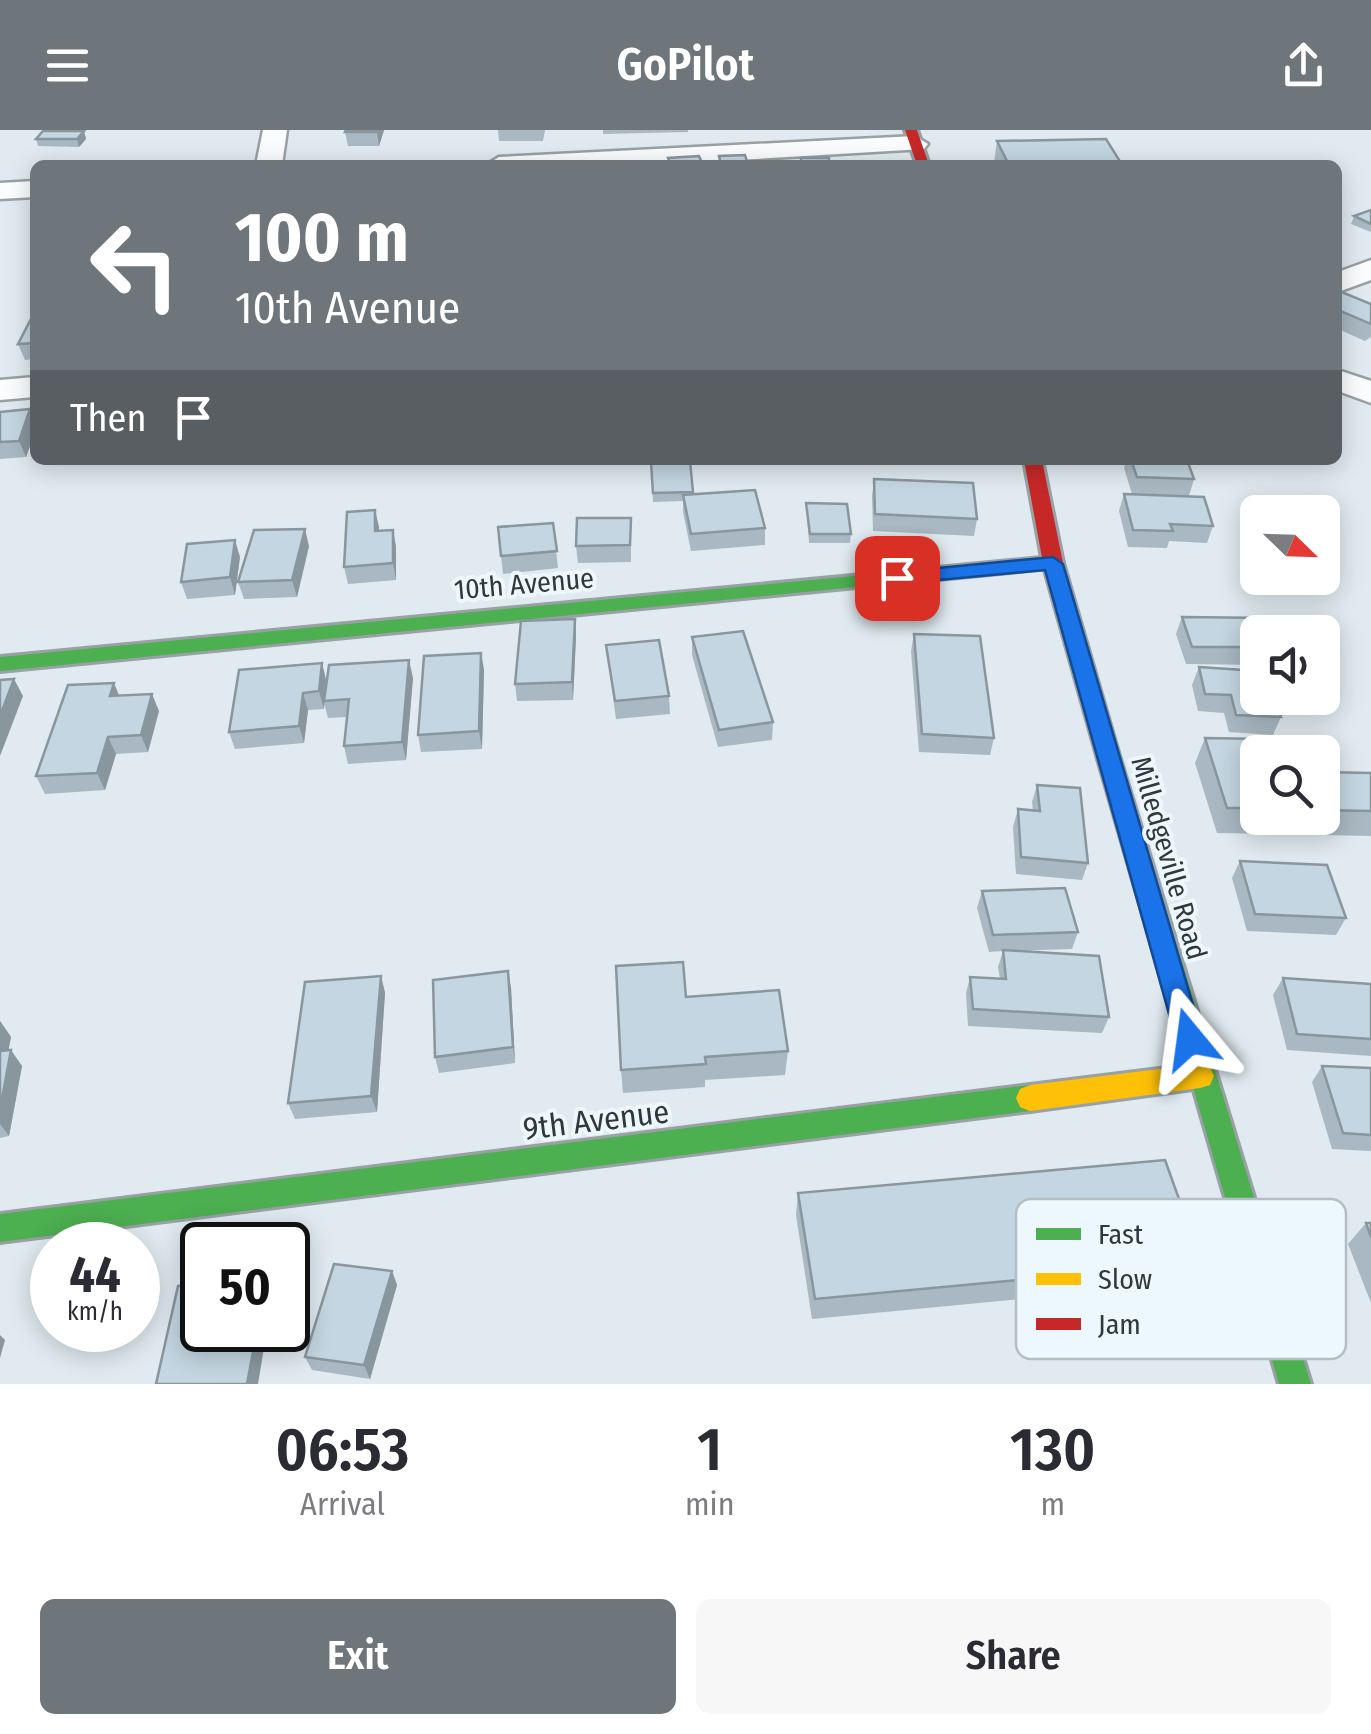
<!DOCTYPE html>
<style>
:root{--surface:#fff;--page:#f7f7f7;--text:#2b2b33;--muted:#7c7c81;--accent:#6e767b}
body{margin:0;font-family:"Fira Sans Condensed",sans-serif;background:var(--page);color:var(--text);height:100vh;display:flex;flex-direction:column;font-size:38px;white-space:nowrap}
*{box-sizing:border-box;margin:0}
p{font-size:32px;color:var(--muted)}
.icon{flex:none;width:55px;height:55px;fill:none;stroke:currentColor;stroke-width:2;stroke-linecap:round;stroke-linejoin:round}
.map{position:relative;height:1254px;overflow:hidden}
.panel{display:flex;flex-direction:column;background:var(--surface);flex:1}
.panel>*{flex:none}
.hud{position:absolute;left:30px;top:30px;width:1312px;height:305px;border-radius:15px;box-shadow:0 5px 25px #0003;background:#6e767b;color:#fff;overflow:hidden}
.needle{width:65px;rotate:113deg}
.fabs{position:absolute;left:1240px;top:365px;display:grid;gap:20px}
.fabs a{display:grid;place-items:center;width:100px;height:100px;border-radius:15px;background:var(--surface);box-shadow:0 5px 25px #0003;font-size:50px}
.speed{position:absolute;left:30px;top:1092px;display:flex;gap:20px;font-size:50px;font-weight:700;text-align:center}
.speed>*{display:grid;place-content:center;width:130px;height:130px;border-radius:50%;background:var(--surface);box-shadow:0 5px 25px #0003;line-height:1}
.speed small{font-size:25px;font-weight:400}
.speed .limit{border:5px solid #111;border-radius:15px;background:#fff;color:#111}
.pin{position:absolute;display:grid;place-items:center;width:85px;height:85px;color:#fff;margin:-42px;border-radius:20px;box-shadow:0 5px 15px #0006}
.me{position:absolute;width:110px;margin:-55px;rotate:344deg;stroke-linejoin:round;filter:drop-shadow(0 0 8px #0008)}
.turn{display:flex;align-items:center;gap:35px;height:210px;padding:0 40px;font-size:45px}
.turn .icon{width:130px;height:130px;stroke-width:2.5}
.turn b{display:block;font-size:70px;line-height:85px}
.then{display:flex;align-items:center;height:95px;padding:0 40px;background:#0003;gap:20px;font-size:38px}
.eta{display:flex;justify-content:space-evenly;align-items:center;height:170px;text-align:center}
.eta b{font-size:60px;font-weight:600;line-height:70px}
.button{display:flex;gap:20px;margin-top:auto;padding:20px 40px}
.button a{flex:1;height:115px;border-radius:15px;background:var(--accent);color:#fff;font-size:40px;font-weight:600;line-height:115px;text-align:center}
.button a+a{background:var(--page);color:var(--text)}
header{display:flex;justify-content:space-between;align-items:center;height:130px;padding:0 40px;background:var(--accent);color:#fff;font-size:45px;font-weight:600}
.map>svg:first-child{display:block}
.lines{fill:none;stroke-linecap:round;stroke-linejoin:round}
.street-casing{stroke:#99a1a5;stroke-width:5}
.fast-casing{stroke:#99a1a5;stroke-width:6}
.slow-casing{stroke:#99a1a5;stroke-width:6}
.jam-casing{stroke:#99a1a5;stroke-width:6}
.street{fill:#fafcfd;fill-rule:evenodd}
.fast{fill:#4caf50;fill-rule:evenodd}
.slow{fill:#ffc107;fill-rule:evenodd}
.jam{fill:#c62828;fill-rule:evenodd}
.wall{fill:#a9b8c2}
.shaded-wall{fill:#89969e}
.building{fill:#c4d6e1;stroke:#89969e;stroke-width:2.5}
.route{fill:#1a73e8;stroke:#114b97;stroke-width:2.5}
.labels{text-anchor:middle;dominant-baseline:central;stroke-width:8;stroke-linejoin:round;paint-order:stroke}
.street-label{font-size:28px;fill:#31383c;stroke:#edf7fe}
.near-street-label{font-size:32px;fill:#31383c;stroke:#edf7fe}
.key{fill:#edf7fe;stroke:#b5bec4;stroke-width:2.5}
.key-label{font-size:28px;fill:#31383c}
</style>
<header><svg class="icon" aria-label="menu" viewBox="0 0 24 24"><path d="M4 6h16M4 12h16M4 18h16"/></svg>GoPilot<svg class="icon" aria-label="share" viewBox="0 0 24 24"><path d="M12 15V3M7 8l5-5 5 5M5 13v7h14v-7"/></svg></header>
<div class="map">
<svg width="1371" height="1254" viewBox="0 0 1371 1254">
<rect width="100%" height="100%" fill="#e0eaf0"/>
<g class="lines">
<defs>
<g id="street">
<polygon points="263,0 287,0 282,35 256,35"/>
<polygon points="915,6 928,14 924,19 652,35 486,35 499,27"/>
<polygon points="35,51 35,67 0,69 0,53"/>
<polygon points="1371,130 1371,150 1338,162 1338,142"/>
<polygon points="1338,240 1371,251 1371,273 1338,261"/>
<polygon points="35,247 35,267 0,270 0,250"/>
</g>
<g id="fast">
<polygon points="1053,427 1063,433 1060,437 0,541 0,527"/>
<polygon points="1109,621 1120,629 1311,1254 1279,1254 1098,629"/>
<polygon points="1030,955 1040,959 1044,968 1040,977 1030,981 0,1112 0,1084"/>
</g>
<polygon id="slow" points="1200,934 1210,937 1214,946 1210,955 1200,958 1030,981 1020,977 1016,968 1020,959 1030,955"/>
<g id="jam">
<polygon points="905,0 917,0 929,35 917,35"/>
<polygon points="1024,330 1042,330 1063,433 1120,629 1109,637 1098,629 1043,433"/>
</g>
</defs>
<use href="#street" class="street-casing"/>
<use href="#fast" class="fast-casing"/>
<use href="#slow" class="slow-casing"/>
<use href="#jam" class="jam-casing"/>
<use href="#street" class="street"/>
<use href="#fast" class="fast"/>
<use href="#slow" class="slow"/>
<use href="#jam" class="jam"/>
</g>
<g class="wall">
<polygon points="384,0 379,16 348,16 345,2"/>
<polygon points="498,0 545,0 543,11 499,11"/>
<polygon points="603,0 688,0 688,2 603,4"/>
<polygon points="84,1 86,9 79,17 38,16 36,9"/>
<polygon points="997,11 1121,33 1121,35 995,35 994,32"/>
<polygon points="1371,80 1371,102 1351,94 1354,86"/>
<polygon points="1338,162 1371,174 1371,207 1365,211 1338,199"/>
<polygon points="35,185 35,229 25,230 18,214"/>
<polygon points="30,279 35,291 35,302 26,327 0,329 0,282"/>
<polygon points="1126,330 1187,330 1194,349 1189,366 1135,364 1213,396 1207,413 1169,411 1167,418 1128,417 1119,381 1124,364 1132,364 1124,338"/>
<polygon points="651,332 693,362 693,364 765,398 765,415 691,421 683,382 683,371 653,372"/>
<polygon points="874,349 977,389 974,406 873,401 872,366"/>
<polygon points="806,373 851,404 850,413 809,413"/>
<polygon points="375,380 379,401 393,400 396,417 396,450 348,454 344,437"/>
<polygon points="631,388 631,432 578,433 576,416"/>
<polygon points="553,393 558,438 503,444 498,397"/>
<polygon points="309,416 297,467 244,469 238,452"/>
<polygon points="240,427 235,465 187,469 181,452"/>
<polygon points="1182,487 1258,502 1258,535 1186,534 1176,504"/>
<polygon points="575,489 576,507 573,570 517,571 515,554"/>
<polygon points="914,504 994,608 990,625 919,622 911,521"/>
<polygon points="692,507 773,592 772,610 718,617 692,525"/>
<polygon points="606,515 669,566 670,584 616,589"/>
<polygon points="481,523 484,540 482,619 421,622 418,605"/>
<polygon points="322,533 326,550 413,548 406,630 348,634 344,616 347,587 328,588 324,573 324,579 308,580 304,613 235,619 229,602"/>
<polygon points="1199,537 1281,587 1273,605 1229,602 1224,583 1198,581 1192,555"/>
<polygon points="119,566 159,581 148,622 116,624 105,660 45,664 36,646"/>
<polygon points="1205,608 1258,622 1258,688 1322,688 1322,642 1371,643 1371,706 1217,703 1195,633"/>
<polygon points="1037,655 1088,733 1082,750 1016,744 1013,697 1018,679 1033,681 1032,672"/>
<polygon points="1240,731 1346,788 1336,805 1247,801 1232,748"/>
<polygon points="982,761 1078,802 1072,819 1012,821 1109,887 1102,903 968,896 966,863 970,847 1000,849 998,837 1003,821 989,822 977,778"/>
<polygon points="381,846 385,863 377,982 295,989 288,973"/>
<polygon points="1283,848 1371,854 1371,926 1287,920 1273,865"/>
<polygon points="511,858 515,933 439,943 435,927"/>
<polygon points="686,867 788,921 785,945 705,950 705,957 623,963 621,940"/>
<polygon points="0,891 11,907 8,920 22,936 9,1006 0,1008"/>
<polygon points="1322,936 1371,938 1371,1021 1332,1019 1312,952"/>
<polygon points="798,1063 1202,1133 1189,1153 812,1189 796,1085"/>
<polygon points="1366,1093 1371,1093 1371,1173 1348,1114"/>
<polygon points="392,1141 397,1155 370,1249 312,1240 305,1227"/>
</g>
<g class="shaded-wall">
<polygon points="377,0 384,0 379,16 377,2"/>
<polygon points="84,1 86,9 79,17 77,9"/>
<polygon points="30,279 35,291 35,302 26,327 19,311"/>
<polygon points="375,380 379,397 378,418 375,401"/>
<polygon points="305,399 309,416 297,467 292,450"/>
<polygon points="393,400 396,417 396,450 393,433"/>
<polygon points="235,410 240,427 235,465 230,447"/>
<polygon points="575,489 576,507 573,570 572,552"/>
<polygon points="481,523 484,540 482,619 479,601"/>
<polygon points="409,530 413,548 406,630 402,612"/>
<polygon points="322,533 326,550 324,579 319,561"/>
<polygon points="14,549 23,566 0,626 0,586"/>
<polygon points="114,553 121,570 110,566"/>
<polygon points="303,563 308,580 304,613 299,596"/>
<polygon points="152,564 159,581 148,622 141,605"/>
<polygon points="108,607 116,624 105,660 97,643"/>
<polygon points="508,841 511,858 515,933 513,917"/>
<polygon points="381,846 385,863 377,982 371,966"/>
<polygon points="0,891 11,907 5,939 0,932"/>
<polygon points="11,920 22,936 9,1006 0,994 0,979"/>
<polygon points="392,1141 397,1155 370,1249 364,1235"/>
<polygon points="257,1200 267,1200 258,1254 247,1254"/>
<polygon points="0,1205 5,1210 0,1228"/>
</g>
<g class="building">
<polygon points="346,0 377,0 377,2 345,2"/>
<polygon points="43,1 84,1 77,9 36,9"/>
<polygon points="1106,9 1121,33 1009,35 997,11"/>
<polygon points="745,25 748,35 721,35 719,26"/>
<polygon points="699,26 703,35 671,35 668,28"/>
<rect x="801" y="28" width="28" height="7"/>
<polygon points="565,32 598,32 597,35 564,35"/>
<polygon points="1371,80 1371,94 1354,86"/>
<polygon points="1339,161 1371,174 1371,194 1338,180 1338,162"/>
<polygon points="33,185 35,185 35,213 18,214"/>
<polygon points="30,279 19,311 0,312 0,282"/>
<polygon points="1131,330 1187,330 1194,349 1137,347"/>
<polygon points="690,331 693,362 653,363 651,332"/>
<polygon points="874,349 973,353 977,389 875,384"/>
<polygon points="755,360 765,398 691,404 683,365"/>
<polygon points="1124,364 1204,367 1213,396 1170,394 1173,401 1133,400"/>
<polygon points="806,373 847,374 851,404 810,404"/>
<polygon points="375,380 375,401 393,400 393,433 344,437 347,382"/>
<polygon points="577,388 631,388 630,415 576,416"/>
<polygon points="553,393 557,421 501,426 498,397"/>
<polygon points="305,399 292,450 238,452 254,400"/>
<polygon points="235,410 230,447 181,452 187,414"/>
<polygon points="1182,487 1272,488 1279,502 1258,502 1258,517 1192,517"/>
<polygon points="575,489 572,552 515,554 521,491"/>
<polygon points="743,501 773,592 719,600 692,507"/>
<polygon points="914,504 980,506 994,608 922,604"/>
<polygon points="659,510 669,566 615,571 606,515"/>
<polygon points="481,523 479,601 418,605 424,526"/>
<polygon points="409,530 402,612 344,616 349,569 324,571 329,535"/>
<polygon points="322,533 319,561 303,563 299,596 229,602 239,540"/>
<polygon points="1199,537 1258,541 1258,568 1275,568 1281,587 1236,585 1231,565 1205,564"/>
<polygon points="14,549 0,586 0,550"/>
<polygon points="114,553 110,566 152,564 141,605 108,607 97,643 36,646 68,555"/>
<polygon points="1205,608 1261,609 1266,622 1258,622 1258,678 1227,678"/>
<polygon points="1322,642 1371,643 1371,681 1322,680"/>
<polygon points="1037,655 1080,658 1088,733 1021,727 1018,679 1040,681"/>
<polygon points="1240,731 1327,735 1346,788 1255,784"/>
<polygon points="1065,758 1078,802 993,805 982,761"/>
<polygon points="1003,820 1099,826 1109,887 973,879 970,847 1006,849"/>
<polygon points="683,832 686,867 779,860 788,921 705,927 706,934 621,940 616,836"/>
<polygon points="508,841 513,917 435,927 433,850"/>
<polygon points="381,846 371,966 288,973 305,852"/>
<polygon points="1283,848 1371,854 1371,909 1297,904"/>
<polygon points="11,920 0,979 0,921"/>
<polygon points="1322,936 1371,938 1371,1005 1343,1003"/>
<polygon points="1165,1030 1202,1133 815,1169 798,1063"/>
<polygon points="1366,1093 1371,1093 1371,1107"/>
<polygon points="334,1134 392,1141 364,1235 305,1227"/>
<polygon points="202,1155 202,1200 257,1200 247,1254 156,1254 178,1156"/>
</g>
<polygon class="route" points="1053,427 1063,434 1203,909 1199,918 1180,918 1176,909 1045,440 897,454 887,448 897,442"/>
<g class="labels">
<g class="street-label">
<text transform="translate(524 454) rotate(-5)">10th Avenue</text>
<text transform="translate(1169 728) rotate(74)">Milledgeville Road</text>
</g>
<g class="near-street-label">
<text transform="translate(596 990) rotate(-7)">9th Avenue</text>
</g>
</g>
<rect x="1016" y="1069" width="330" height="160" rx="15" class="key"/>
<rect x="1036" y="1098" width="45" height="12" fill="#4caf50"/>
<rect x="1036" y="1143" width="45" height="12" fill="#ffc107"/>
<rect x="1036" y="1188" width="45" height="12" fill="#c62828"/>
<g class="key-label">
<text x="1098" y="1114">Fast</text>
<text x="1098" y="1159">Slow</text>
<text x="1098" y="1204">Jam</text>
</g>
</svg>
<div class="fabs">
<a><svg class="needle" viewBox="-14 -14 28 28"><path d="M0-13l5 13h-10z" fill="#e53935"/><path d="M0 13l5-13h-10z" fill="#7c7c81"/></svg></a>
<a><svg class="icon" aria-label="sound" viewBox="0 0 24 24"><path d="M4 9h4l5-4v14l-5-4H4zM17 9q2 3 0 6"/></svg></a>
<a><svg class="icon" aria-label="search" viewBox="0 0 24 24"><circle cx="10" cy="10" r="6"/><path d="M15 15l6 6"/></svg></a>
</div>
<div class="speed"><div>44<small>km/h</small></div><div class="limit">50</div></div>
<div class="pin" style="left:897px;top:448px;background:#d93025"><svg class="icon" aria-label="arrive" viewBox="0 0 24 24"><path d="M6 21V4h12l-3 4 3 4H6"/></svg></div>
<svg class="me" style="left:1190px;top:909px" viewBox="-20 -20 40 40"><path d="M0-17L14 15 0 8-14 15z" fill="#1a73e8" stroke="#fff" stroke-width="4"/></svg>
<div class="hud">
<div class="turn"><svg class="icon" aria-label="left" viewBox="0 0 24 24"><path d="M17 20v-9H6M10 6l-5 5 5 5"/></svg><div><b>100 m</b>10th Avenue</div></div>
<div class="then">Then<svg class="icon" aria-label="arrive" viewBox="0 0 24 24"><path d="M6 21V4h12l-3 4 3 4H6"/></svg></div>
</div>
</div>
<section class="panel">
<div class="eta">
<div><b>06:53</b><p>Arrival</p></div>
<div><b>1</b><p>min</p></div>
<div><b>130</b><p>m</p></div>
</div>
<div class="button"><a>Exit</a><a>Share</a></div>
</section>
